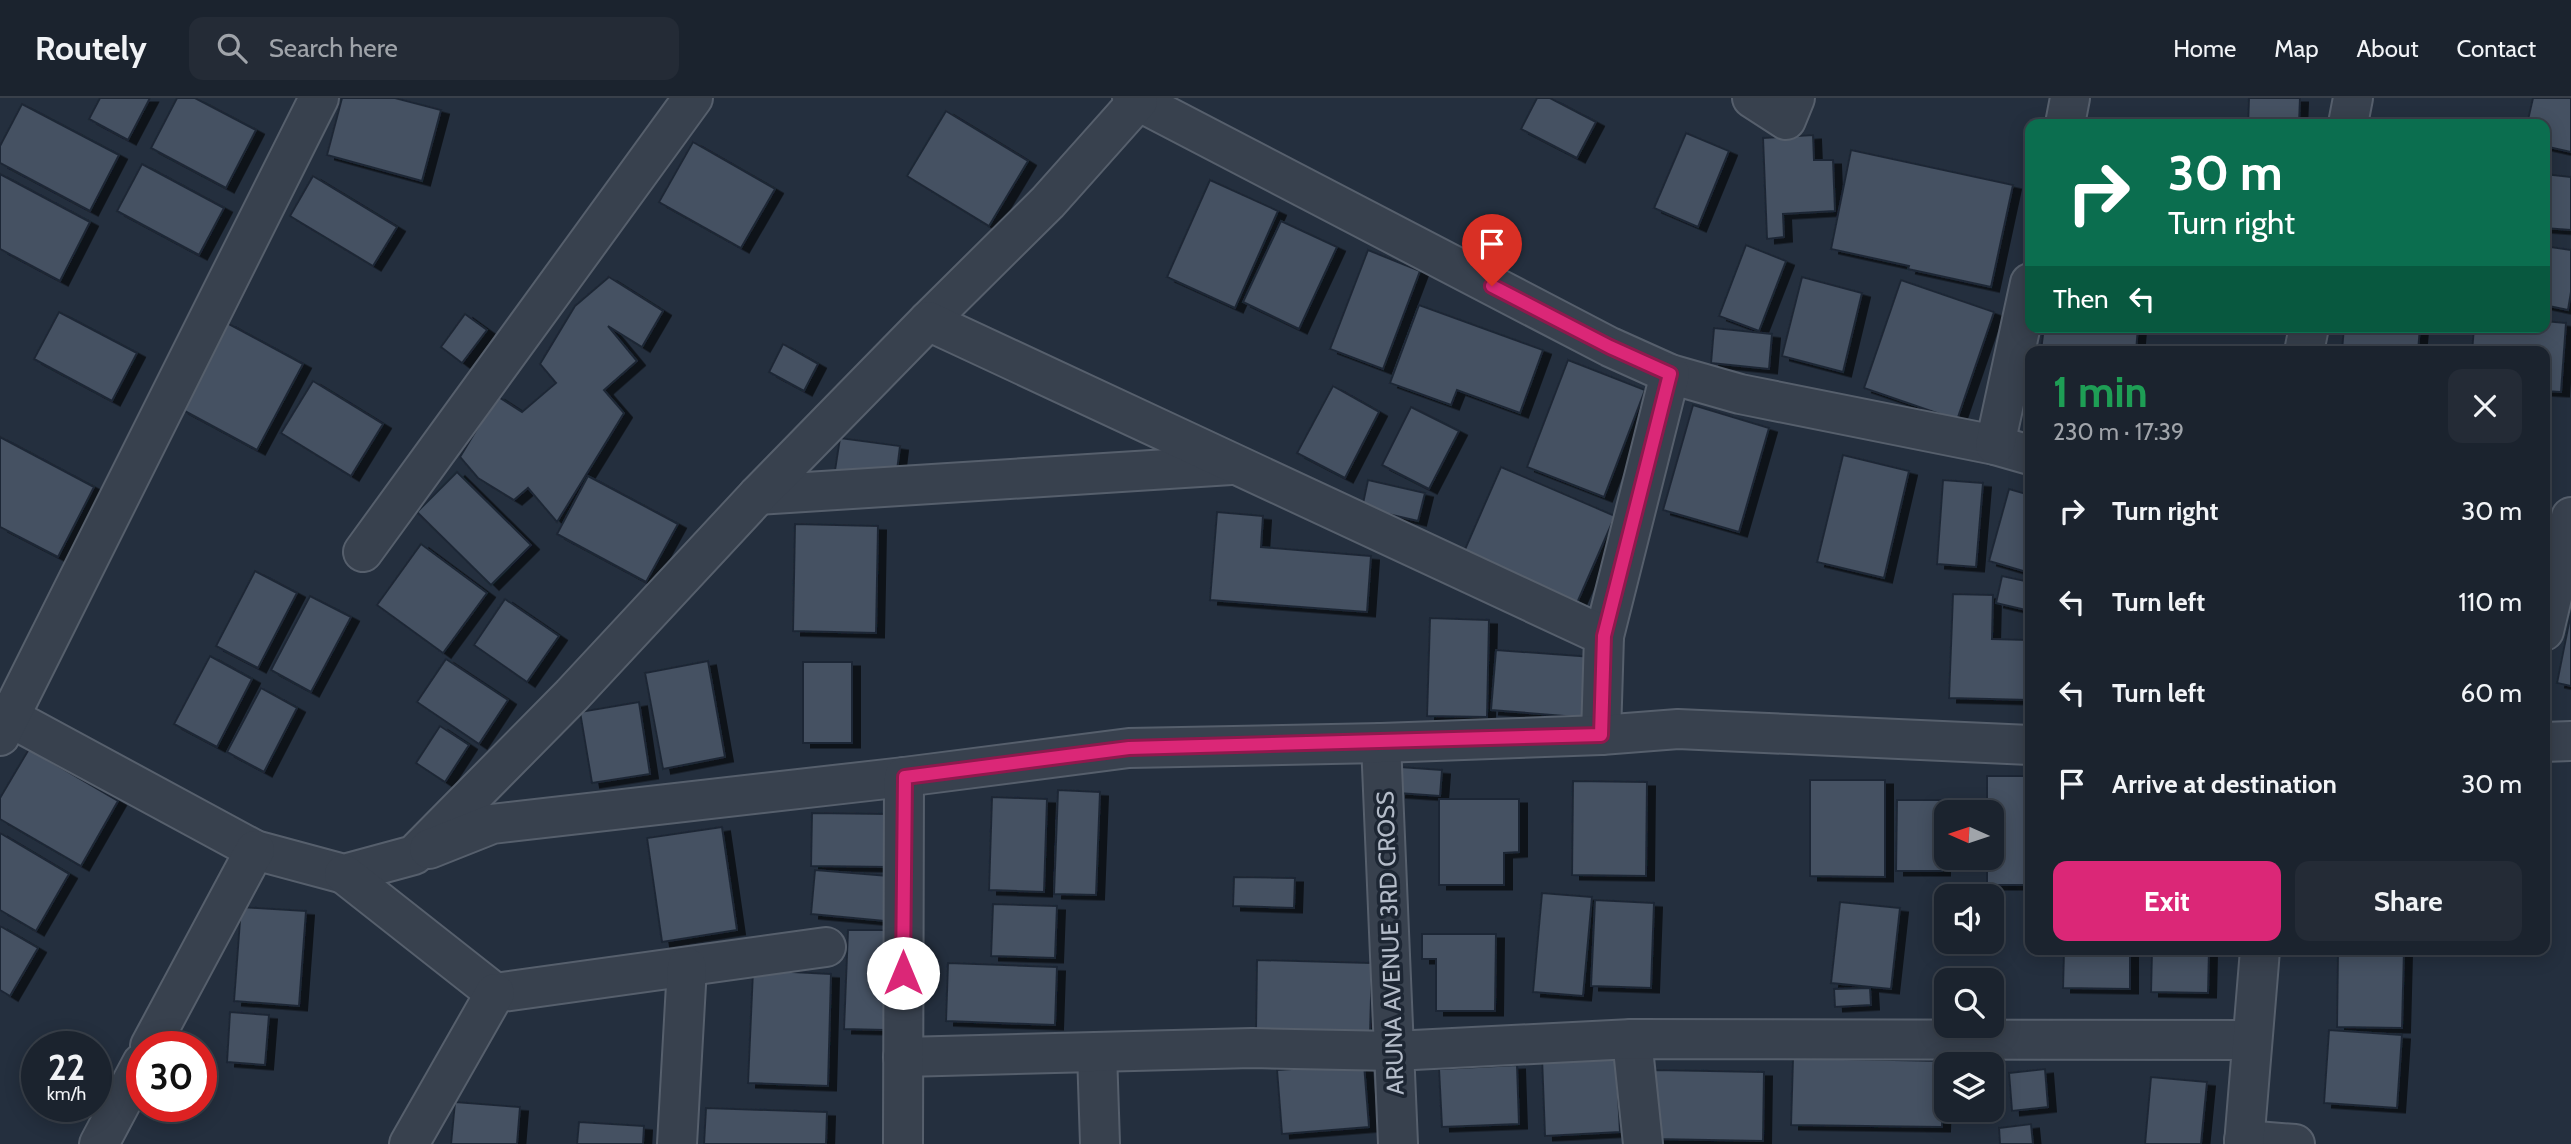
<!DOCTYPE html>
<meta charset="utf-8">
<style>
:root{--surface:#1b232e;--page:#242b36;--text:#f1f3f6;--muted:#a0a4aa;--line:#39404a;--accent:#db2777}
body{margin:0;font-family:Cabin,sans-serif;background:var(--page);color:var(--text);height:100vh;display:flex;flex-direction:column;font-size:26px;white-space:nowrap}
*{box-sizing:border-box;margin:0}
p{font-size:23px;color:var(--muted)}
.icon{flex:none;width:38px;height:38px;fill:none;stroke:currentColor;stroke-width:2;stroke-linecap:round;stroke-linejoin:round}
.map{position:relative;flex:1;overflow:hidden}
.sheet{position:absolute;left:2025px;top:248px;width:525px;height:609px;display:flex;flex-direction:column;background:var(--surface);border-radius:14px;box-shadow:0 4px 18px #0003,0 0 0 2px var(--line)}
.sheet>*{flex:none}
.top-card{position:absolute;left:2025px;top:21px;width:525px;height:214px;border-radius:14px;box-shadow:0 4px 18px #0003,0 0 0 2px var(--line);background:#0b6e4f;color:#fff;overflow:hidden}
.needle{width:46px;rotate:273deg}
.tools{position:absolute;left:1934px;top:702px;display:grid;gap:14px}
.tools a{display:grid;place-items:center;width:70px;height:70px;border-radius:14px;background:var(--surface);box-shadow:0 4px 18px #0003,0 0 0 2px var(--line);font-size:35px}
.speed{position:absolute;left:21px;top:933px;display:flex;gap:14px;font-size:35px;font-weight:700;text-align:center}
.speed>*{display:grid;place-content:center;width:91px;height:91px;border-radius:50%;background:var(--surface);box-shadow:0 4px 18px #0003,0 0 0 2px var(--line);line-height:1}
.speed small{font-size:18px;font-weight:400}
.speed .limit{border:10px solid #d22;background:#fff;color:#111}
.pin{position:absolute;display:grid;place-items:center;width:60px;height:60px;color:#fff;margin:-72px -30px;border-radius:50% 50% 50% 0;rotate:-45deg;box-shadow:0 0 7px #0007}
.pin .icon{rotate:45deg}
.me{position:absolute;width:77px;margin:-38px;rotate:0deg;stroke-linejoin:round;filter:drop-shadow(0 0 5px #0008)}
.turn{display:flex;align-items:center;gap:24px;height:147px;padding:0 28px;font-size:32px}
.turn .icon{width:91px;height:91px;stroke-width:2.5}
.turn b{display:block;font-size:49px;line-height:60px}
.then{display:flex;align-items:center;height:66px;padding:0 28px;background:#0003;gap:14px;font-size:26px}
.round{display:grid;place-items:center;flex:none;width:74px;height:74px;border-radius:14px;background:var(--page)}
.headline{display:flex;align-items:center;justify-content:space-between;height:119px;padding:0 28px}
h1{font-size:42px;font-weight:700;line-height:52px;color:#1e9e55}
.button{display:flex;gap:14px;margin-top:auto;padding:14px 28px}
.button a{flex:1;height:80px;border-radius:14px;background:var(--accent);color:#fff;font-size:28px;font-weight:700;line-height:80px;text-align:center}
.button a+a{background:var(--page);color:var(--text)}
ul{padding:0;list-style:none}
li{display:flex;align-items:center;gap:21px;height:91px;padding:0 28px}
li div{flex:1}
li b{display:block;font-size:26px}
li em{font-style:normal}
header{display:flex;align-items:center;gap:42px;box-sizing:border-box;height:98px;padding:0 35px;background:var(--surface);border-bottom:2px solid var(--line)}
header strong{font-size:33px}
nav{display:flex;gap:38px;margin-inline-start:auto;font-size:24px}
.search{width:490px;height:63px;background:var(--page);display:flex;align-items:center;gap:18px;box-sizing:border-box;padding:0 24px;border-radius:14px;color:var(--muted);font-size:26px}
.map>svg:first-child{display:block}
.building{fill:#455162;stroke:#1f2835;stroke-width:2;filter:url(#shadow)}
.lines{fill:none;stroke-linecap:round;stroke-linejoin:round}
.street-casing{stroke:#565f6c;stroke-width:42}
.street{stroke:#38414e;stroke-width:38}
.route-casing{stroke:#8e194d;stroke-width:18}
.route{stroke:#db2777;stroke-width:12}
.labels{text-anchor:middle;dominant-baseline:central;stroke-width:7;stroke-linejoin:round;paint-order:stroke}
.street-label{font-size:24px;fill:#b4bcc9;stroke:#1d2633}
</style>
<header>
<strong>Routely</strong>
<div class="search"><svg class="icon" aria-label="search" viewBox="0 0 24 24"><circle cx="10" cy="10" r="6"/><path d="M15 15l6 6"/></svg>Search here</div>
<nav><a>Home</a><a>Map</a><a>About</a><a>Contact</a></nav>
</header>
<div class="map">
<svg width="2571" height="1046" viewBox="0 0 2571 1046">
<defs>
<filter id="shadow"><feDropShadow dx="8" dy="4.5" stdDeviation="0" flood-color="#0009"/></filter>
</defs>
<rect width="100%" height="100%" fill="#242f3e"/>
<g class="building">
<polygon points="100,0 150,0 128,42 89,21"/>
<polygon points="177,0 195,0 256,32 226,90 151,50"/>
<polygon points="342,0 395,0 441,12 422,83 327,57"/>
<polygon points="1537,0 1550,0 1596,24 1577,60 1521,31"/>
<polygon points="2249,0 2300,0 2299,26 2248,26"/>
<polygon points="2533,0 2571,0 2571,54 2544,48 2544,26 2527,26"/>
<polygon points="22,6 119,57 90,113 0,65 0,48"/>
<polygon points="946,13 1028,63 989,128 907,78"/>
<polygon points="1686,35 1729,53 1698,129 1654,110"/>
<polygon points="1813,37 1814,62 1833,62 1835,113 1783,116 1784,139 1767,141 1763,40"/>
<polygon points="693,44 775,91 741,150 659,104"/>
<polygon points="1851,52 2013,87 1991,189 1908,171 1909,168 1831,151"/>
<polygon points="142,66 224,110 199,157 117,113"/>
<polygon points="0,76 90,124 60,183 0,151"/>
<polygon points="2544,76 2571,79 2571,132 2544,130"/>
<polygon points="313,78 397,129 373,168 290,118"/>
<polygon points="1210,82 1278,113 1235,210 1167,179"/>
<polygon points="1281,123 1337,149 1299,231 1243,204"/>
<polygon points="1746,147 1786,163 1759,233 1719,218"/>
<polygon points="2544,148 2571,152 2571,194 2568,212 2544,207"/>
<polygon points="1368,152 1420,173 1383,271 1330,251"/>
<polygon points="609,179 663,213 642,249 608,228 637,263 604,292 624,315 557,424 528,390 514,402 478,380 460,359 497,298 522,314 556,285 540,266 575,208"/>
<polygon points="1802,179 1862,195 1843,274 1782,258"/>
<polygon points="1901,182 1994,214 1957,322 1864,290"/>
<polygon points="1419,207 1543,252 1520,315 1457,292 1451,307 1390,285"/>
<polygon points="59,214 137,255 112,303 34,261"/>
<polygon points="465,216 487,232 462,265 441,249"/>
<polygon points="2544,223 2566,225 2561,294 2544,293 2544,254 2472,254 2474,229 2544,229"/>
<polygon points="227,225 303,266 257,352 181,311"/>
<polygon points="2044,229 2138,229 2136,254 2041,252"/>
<polygon points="2344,229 2420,229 2418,254 2342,252"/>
<polygon points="1714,230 1772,236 1769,271 1711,265"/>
<polygon points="783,246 818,266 804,293 769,274"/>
<polygon points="1568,262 1645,292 1604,399 1527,369"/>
<polygon points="313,283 383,326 351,378 281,335"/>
<polygon points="1333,288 1379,314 1345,380 1297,355"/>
<polygon points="1693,307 1769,330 1739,434 1663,412"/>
<polygon points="1411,309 1459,333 1429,391 1382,367"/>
<polygon points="0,339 94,389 58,459 0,429"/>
<polygon points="840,340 900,348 896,381 835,372"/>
<polygon points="1843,357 1909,373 1884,480 1817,464"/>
<polygon points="1501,369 1615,418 1577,505 1463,456"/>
<polygon points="457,374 531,447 491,487 417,414"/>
<polygon points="588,378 678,426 646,484 557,436"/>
<polygon points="1368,382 1425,395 1418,423 1362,410"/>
<polygon points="1943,382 1983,385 1976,469 1937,466"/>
<polygon points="2009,391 2030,397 2030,475 1989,463"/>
<polygon points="1217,414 1263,418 1261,449 1371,458 1367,514 1210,502"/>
<polygon points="795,426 878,428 876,535 793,533"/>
<polygon points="421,446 487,495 443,555 377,507"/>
<polygon points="255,473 297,495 258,570 216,548"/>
<polygon points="2002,478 2030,484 2030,513 1996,505"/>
<polygon points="1953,496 1993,497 1992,541 2030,542 2030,602 1949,600"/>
<polygon points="310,498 351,519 311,594 271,572"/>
<polygon points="505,501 559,538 527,584 474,547"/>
<polygon points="2571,515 2571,588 2557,585"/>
<polygon points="1430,520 1489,522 1487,619 1427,618"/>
<polygon points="1496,552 1593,559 1589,620 1491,612"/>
<polygon points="210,558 252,581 217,649 174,626"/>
<polygon points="446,561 508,602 479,646 417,604"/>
<polygon points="708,563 725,659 663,671 645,575"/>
<rect x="803" y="564" width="49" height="81"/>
<polygon points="261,590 297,610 264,674 227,654"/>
<polygon points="639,604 650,676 592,685 580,614"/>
<polygon points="440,628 469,647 445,684 416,665"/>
<polygon points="29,651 118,703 81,768 0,721 0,700"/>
<polygon points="1400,669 1442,672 1440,698 1398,695"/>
<polygon points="1987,678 2030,678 2030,787 1987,787 1987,760 1992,760 1992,714 1987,714"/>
<polygon points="1810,682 1885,682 1885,779 1810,778"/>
<polygon points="1573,683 1647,684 1646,778 1572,777"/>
<polygon points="1058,692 1100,694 1096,797 1054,796"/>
<polygon points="992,699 1047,701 1044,794 989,792"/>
<polygon points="1439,701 1519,701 1519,754 1504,755 1504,787 1439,787"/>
<polygon points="1897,702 1943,702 1942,773 1896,773"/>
<polygon points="812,715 890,716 889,769 811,768"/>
<polygon points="722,729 737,832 662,844 647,740"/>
<polygon points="0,735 69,776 36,833 0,812"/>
<polygon points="815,772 889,778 885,823 811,816"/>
<polygon points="1234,779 1295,780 1294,810 1233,808"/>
<polygon points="1542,795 1592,799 1583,898 1533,894"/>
<polygon points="1595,802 1654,805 1651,890 1591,888"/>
<polygon points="1840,804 1900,810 1891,891 1831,885"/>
<polygon points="993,806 1057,808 1055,860 991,858"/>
<polygon points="241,809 306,813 299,908 234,903"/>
<polygon points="0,828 38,850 10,898 0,892"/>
<polygon points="848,832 888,832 885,932 844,931"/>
<polygon points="1422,836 1496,836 1495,913 1436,913 1436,861 1422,861"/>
<polygon points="2064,852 2130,852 2130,891 2063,890"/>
<polygon points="2152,852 2209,852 2208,895 2151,894"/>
<polygon points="2338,852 2404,852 2402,930 2337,929"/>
<polygon points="1257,862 1372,865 1370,936 1256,932"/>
<polygon points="948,865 1057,869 1055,927 946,923"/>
<polygon points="753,872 831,876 828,988 748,985"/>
<polygon points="1870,890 1871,907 1835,909 1834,891"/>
<polygon points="230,914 269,917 265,967 227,964"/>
<polygon points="2329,932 2402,937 2397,1010 2324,1005"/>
<polygon points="1616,957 1620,1034 1545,1038 1542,960"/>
<polygon points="1793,960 1944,963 1942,1029 1791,1027"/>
<polygon points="1364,966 1369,1029 1282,1036 1277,972"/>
<polygon points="1517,967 1519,1026 1442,1029 1439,971"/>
<polygon points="2045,971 2048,1009 2012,1013 2009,975"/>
<polygon points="1655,972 1764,974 1763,1043 1654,1041"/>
<polygon points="2151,979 2207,984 2201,1046 2145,1046"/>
<polygon points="455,1004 520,1009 517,1046 451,1046"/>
<polygon points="706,1010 827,1014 826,1046 704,1046"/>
<polygon points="579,1024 644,1028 643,1046 577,1046"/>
<polygon points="2031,1026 2033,1046 2000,1046 1999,1030"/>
</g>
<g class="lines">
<defs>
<g id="street">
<polyline points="1132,0 1610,249 1670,276 1740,296 1995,347 2030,357"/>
<polyline points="1752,0 1786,22 1795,0"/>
<polyline points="2065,26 2070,0"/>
<polyline points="2348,26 2353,0"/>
<polyline points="928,223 1048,104 1138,3"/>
<polyline points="2304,254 2309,229"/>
<polyline points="1995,347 2030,185"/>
<polyline points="758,397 1231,367"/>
<polyline points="363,454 693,0"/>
<polyline points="2544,533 2571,419"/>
<polyline points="1604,538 1670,276"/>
<polyline points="0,614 255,752 344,776 414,757 572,597 758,397 928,223 1604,538 1601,637"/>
<polyline points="0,638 319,0"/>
<polyline points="2544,644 2571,643"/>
<polyline points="1381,645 1398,1046"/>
<polyline points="429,751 492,726 904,679 1129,650 1381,645 1601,637 1678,631 2030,647"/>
<polyline points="344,776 495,895 826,849"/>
<polyline points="1632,941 1643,1046"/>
<polyline points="150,948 255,752"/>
<polyline points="1097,954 1100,1046"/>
<polyline points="903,959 1252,950 1394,953 1632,941 2252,942"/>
<polyline points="2244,1042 2295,1046"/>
<polyline points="99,1046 142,965"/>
<polyline points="409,1046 495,895"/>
<polyline points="677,1046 687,869"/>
<polyline points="903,1046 904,679"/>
<polyline points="2244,1046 2260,852"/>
</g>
</defs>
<use href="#street" class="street-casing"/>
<use href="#street" class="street"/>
</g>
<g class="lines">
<defs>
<polyline id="route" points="903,875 905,679 1129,650 1601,637 1604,538 1670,276 1610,249 1492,188"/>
</defs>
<use href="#route" class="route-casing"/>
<use href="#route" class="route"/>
</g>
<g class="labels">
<g class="street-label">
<text transform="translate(1390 845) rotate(-92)">ARUNA AVENUE 3RD CROSS</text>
</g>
</g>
</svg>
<div class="tools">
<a><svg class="needle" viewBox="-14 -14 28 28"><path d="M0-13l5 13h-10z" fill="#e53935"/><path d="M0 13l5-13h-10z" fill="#a0a4aa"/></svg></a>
<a><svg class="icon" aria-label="sound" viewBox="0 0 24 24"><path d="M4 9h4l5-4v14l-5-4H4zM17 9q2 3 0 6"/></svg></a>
<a><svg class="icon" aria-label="search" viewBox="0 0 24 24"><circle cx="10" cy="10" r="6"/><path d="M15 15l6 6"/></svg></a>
<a><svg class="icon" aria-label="layers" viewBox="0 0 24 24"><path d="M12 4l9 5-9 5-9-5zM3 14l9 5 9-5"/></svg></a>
</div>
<div class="speed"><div>22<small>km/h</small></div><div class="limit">30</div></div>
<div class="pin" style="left:1492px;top:188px;background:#d93025"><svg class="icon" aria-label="arrive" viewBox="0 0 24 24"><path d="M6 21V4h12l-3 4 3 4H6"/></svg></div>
<svg class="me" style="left:903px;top:875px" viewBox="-20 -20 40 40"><circle r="19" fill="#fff"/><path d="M0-13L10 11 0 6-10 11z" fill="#db2777"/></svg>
<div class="top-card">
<div class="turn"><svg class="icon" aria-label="right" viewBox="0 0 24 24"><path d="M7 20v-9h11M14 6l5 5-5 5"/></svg><div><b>30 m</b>Turn right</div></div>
<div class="then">Then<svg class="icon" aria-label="left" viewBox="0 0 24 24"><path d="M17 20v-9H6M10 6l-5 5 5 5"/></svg></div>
</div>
<section class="sheet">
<div class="headline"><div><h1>1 min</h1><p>230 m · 17:39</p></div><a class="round"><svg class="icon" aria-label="close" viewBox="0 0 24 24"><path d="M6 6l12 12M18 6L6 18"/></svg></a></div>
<ul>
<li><svg class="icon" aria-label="right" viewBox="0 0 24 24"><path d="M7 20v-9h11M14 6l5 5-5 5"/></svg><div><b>Turn right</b></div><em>30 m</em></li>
<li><svg class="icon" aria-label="left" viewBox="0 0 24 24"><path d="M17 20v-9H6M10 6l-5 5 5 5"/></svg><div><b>Turn left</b></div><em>110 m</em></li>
<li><svg class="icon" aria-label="left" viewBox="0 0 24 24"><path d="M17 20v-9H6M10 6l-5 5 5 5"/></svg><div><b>Turn left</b></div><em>60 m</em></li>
<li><svg class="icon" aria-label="arrive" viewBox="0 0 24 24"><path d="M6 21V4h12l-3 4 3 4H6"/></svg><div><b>Arrive at destination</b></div><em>30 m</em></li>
</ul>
<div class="button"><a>Exit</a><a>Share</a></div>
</section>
</div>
